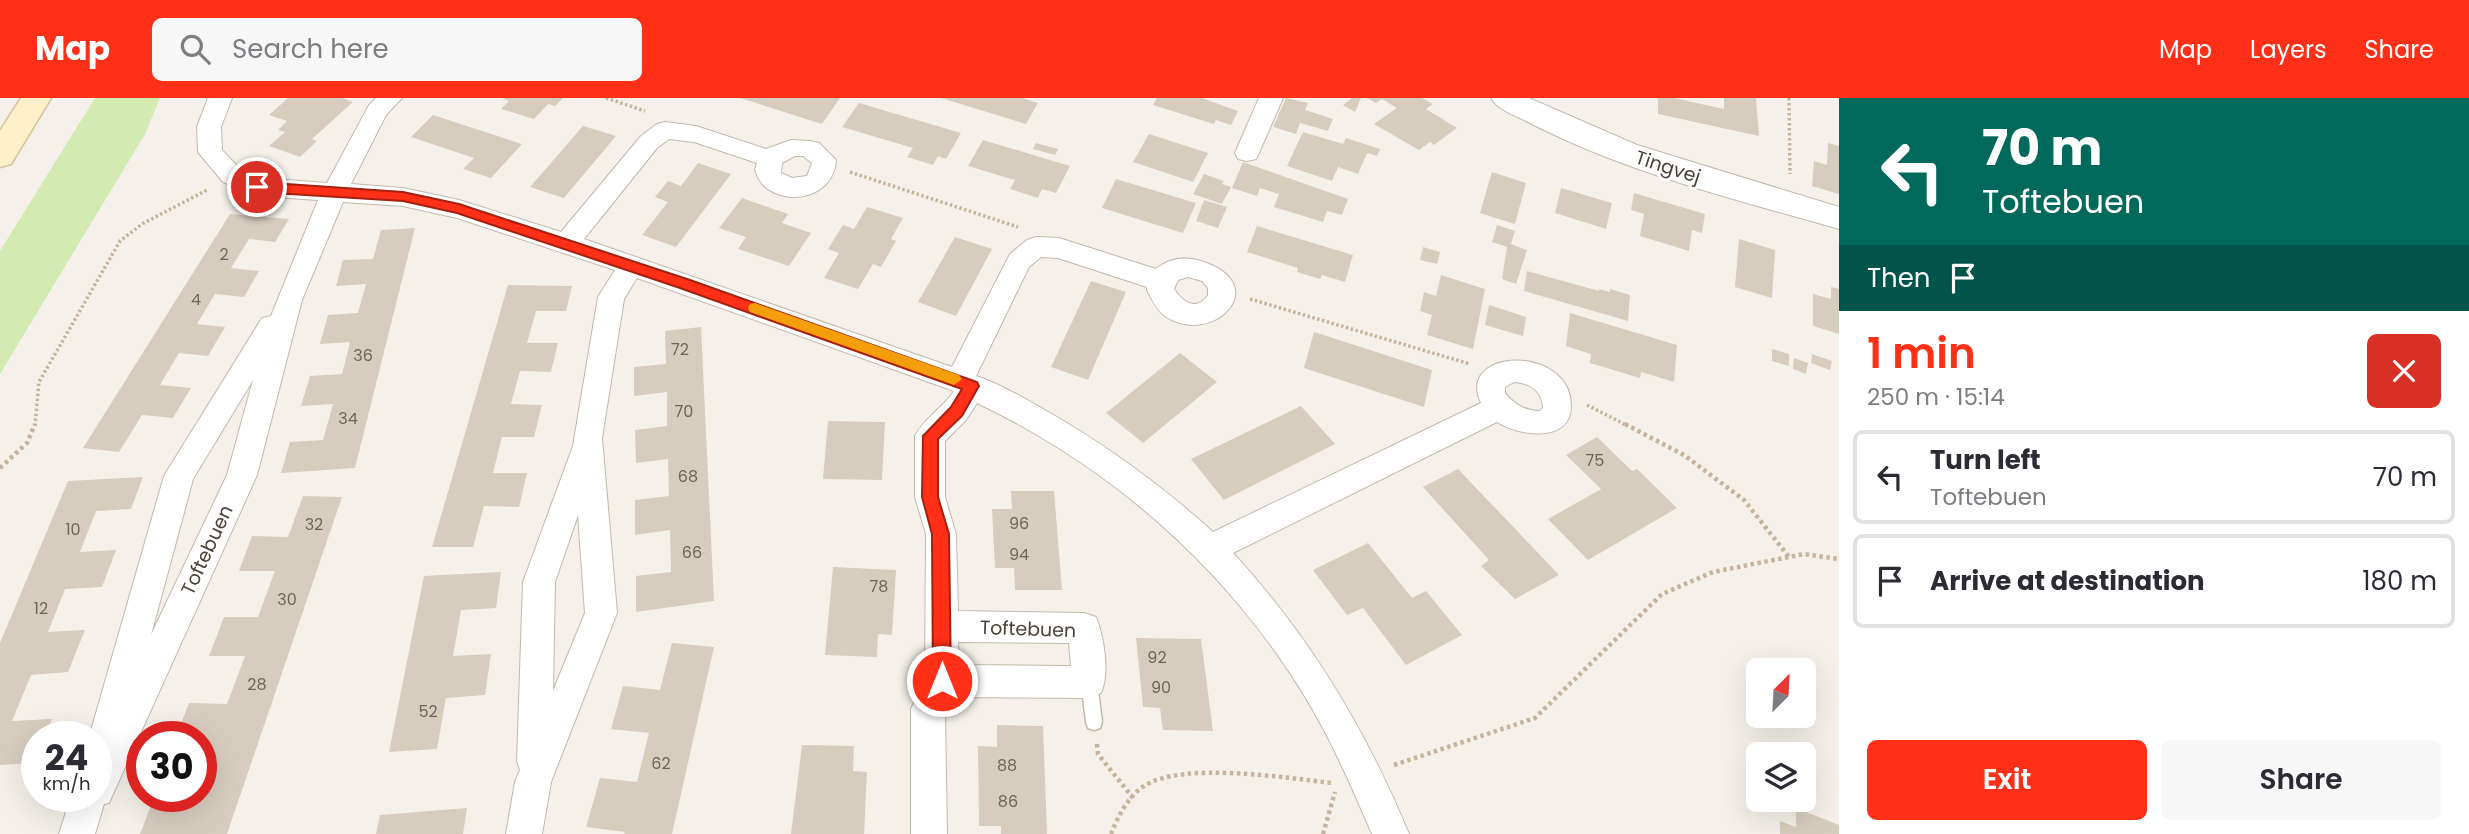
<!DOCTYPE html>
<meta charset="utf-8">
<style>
:root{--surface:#fff;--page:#f7f7f7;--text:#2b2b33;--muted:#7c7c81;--line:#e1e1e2;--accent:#ff3017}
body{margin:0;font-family:Poppins,sans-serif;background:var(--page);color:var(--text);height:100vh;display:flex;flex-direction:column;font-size:26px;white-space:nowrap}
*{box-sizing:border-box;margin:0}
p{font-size:23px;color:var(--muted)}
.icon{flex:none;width:38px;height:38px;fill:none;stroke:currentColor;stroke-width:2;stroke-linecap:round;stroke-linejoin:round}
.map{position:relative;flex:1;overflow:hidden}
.sheet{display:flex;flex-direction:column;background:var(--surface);width:630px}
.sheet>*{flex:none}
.banner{background:#00695c;color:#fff;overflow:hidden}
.needle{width:46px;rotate:24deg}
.tools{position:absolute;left:1746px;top:560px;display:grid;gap:14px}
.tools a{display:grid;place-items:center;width:70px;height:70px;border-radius:10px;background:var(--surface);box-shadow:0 7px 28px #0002;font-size:35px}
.speed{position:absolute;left:21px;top:623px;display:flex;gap:14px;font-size:35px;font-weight:700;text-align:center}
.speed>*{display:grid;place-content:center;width:91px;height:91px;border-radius:50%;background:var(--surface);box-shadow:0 7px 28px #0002;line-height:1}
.speed small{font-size:18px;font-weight:400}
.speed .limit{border:10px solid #d22;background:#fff;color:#111}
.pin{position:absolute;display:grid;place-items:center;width:60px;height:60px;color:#fff;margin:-30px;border:4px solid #fff;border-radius:50%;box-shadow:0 2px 7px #0007}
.me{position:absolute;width:77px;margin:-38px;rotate:0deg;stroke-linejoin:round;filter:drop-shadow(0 0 5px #0008)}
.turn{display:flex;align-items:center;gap:24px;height:147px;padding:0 28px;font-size:32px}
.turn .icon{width:91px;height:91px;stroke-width:2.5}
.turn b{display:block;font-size:49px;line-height:60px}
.then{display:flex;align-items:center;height:66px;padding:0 28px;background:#0003;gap:14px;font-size:26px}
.round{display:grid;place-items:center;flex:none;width:74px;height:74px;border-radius:10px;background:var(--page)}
.overview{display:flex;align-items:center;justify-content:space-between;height:119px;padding:0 28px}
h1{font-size:42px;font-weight:600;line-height:52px;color:var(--accent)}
.button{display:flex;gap:14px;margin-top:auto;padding:14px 28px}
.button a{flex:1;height:80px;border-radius:10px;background:var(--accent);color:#fff;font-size:28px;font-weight:600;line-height:80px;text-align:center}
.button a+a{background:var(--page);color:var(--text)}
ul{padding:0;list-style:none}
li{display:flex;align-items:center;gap:21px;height:94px;margin:0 14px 10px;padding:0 14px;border:4px solid var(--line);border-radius:10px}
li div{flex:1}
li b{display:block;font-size:26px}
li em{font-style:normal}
header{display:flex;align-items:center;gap:42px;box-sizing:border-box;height:98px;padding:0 35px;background:var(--accent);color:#fff}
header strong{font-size:33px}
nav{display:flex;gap:38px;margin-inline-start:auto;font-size:24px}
.search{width:490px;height:63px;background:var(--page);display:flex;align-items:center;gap:18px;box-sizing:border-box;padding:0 24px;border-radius:10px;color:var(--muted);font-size:26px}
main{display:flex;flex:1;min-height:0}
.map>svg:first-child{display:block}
.green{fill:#d3eab2}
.building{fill:#d7cdbf}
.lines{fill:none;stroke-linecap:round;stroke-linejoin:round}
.service-casing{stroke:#c1b9ac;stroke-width:3}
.minor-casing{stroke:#c1b9ac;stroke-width:2}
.tertiary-casing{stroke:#c1b9ac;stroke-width:2}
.secondary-casing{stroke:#d6c499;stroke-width:3}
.path-far1{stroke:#c4b49d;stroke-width:3.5;stroke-dasharray:2.5 2.5;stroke-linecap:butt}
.path{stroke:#c4b49d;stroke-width:4.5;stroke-dasharray:3.5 3.5;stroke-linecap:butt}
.service{fill:#fff;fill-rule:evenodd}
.minor{fill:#fff;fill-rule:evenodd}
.tertiary{fill:#fff;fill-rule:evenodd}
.secondary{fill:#fff0ca;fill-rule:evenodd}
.route{fill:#ff3017;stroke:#a61f0f;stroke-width:2}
.slow{fill:#f59e0b}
.labels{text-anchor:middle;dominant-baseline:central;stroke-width:6;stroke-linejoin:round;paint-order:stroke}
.number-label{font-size:16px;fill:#6d655a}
.street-label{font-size:19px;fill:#4a4238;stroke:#fff}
</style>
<header>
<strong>Map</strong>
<div class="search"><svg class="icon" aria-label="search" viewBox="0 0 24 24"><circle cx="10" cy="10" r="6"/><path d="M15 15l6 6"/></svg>Search here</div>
<nav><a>Map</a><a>Layers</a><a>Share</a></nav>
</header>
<main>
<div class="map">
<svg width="1839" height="736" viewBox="0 0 1839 736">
<rect width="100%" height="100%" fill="#f5f1ea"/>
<polygon class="green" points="95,0 160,0 145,36 0,276 0,153"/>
<g class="building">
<polygon points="288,0 342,0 353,4 312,41 317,43 300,59 269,48 285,34 278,32 287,23 269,17"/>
<polygon points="502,0 563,0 555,8 548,6 534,21 501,11 509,3"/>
<polygon points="740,0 840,0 822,26"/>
<polygon points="941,0 1022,0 1038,5 1026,26"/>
<polygon points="1157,0 1202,0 1238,13 1231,27 1216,22 1214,26 1153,7"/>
<polygon points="1286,0 1308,5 1305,12 1333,21 1328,33 1300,25 1296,36 1273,29"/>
<polygon points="1352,0 1361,0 1355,14 1343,7"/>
<polygon points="1367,0 1422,0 1433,6 1426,11 1457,30 1434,47 1430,44 1419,52 1374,26 1397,10 1382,1 1376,5"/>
<polygon points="1658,0 1674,0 1724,11 1724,0 1756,0 1759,38 1658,16"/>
<polygon points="859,5 961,35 946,61 938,58 933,67 907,59 913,50 842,29"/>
<polygon points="433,17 522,46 491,80 463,71 474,60 411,39"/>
<polygon points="583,28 616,38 564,100 530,89"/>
<polygon points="1303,34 1343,46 1346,40 1380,51 1377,58 1367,55 1358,76 1338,69 1332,83 1287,68"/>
<polygon points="1149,36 1208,55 1193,84 1133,64"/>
<polygon points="983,42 1070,68 1056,95 1042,91 1038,100 1010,91 1015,82 968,68"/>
<polygon points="1036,45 1058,51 1055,57 1033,51"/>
<polygon points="1828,45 1839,48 1839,96 1812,88 1814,63 1827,67"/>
<polygon points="1243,64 1348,101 1342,117 1327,113 1323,124 1274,109 1279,96 1260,90 1257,98 1232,90"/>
<polygon points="698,65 731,76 676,149 642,137 668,104 655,99 668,83 681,88"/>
<polygon points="1492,74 1526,85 1515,126 1480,115"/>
<polygon points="1204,76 1224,83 1222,86 1231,89 1222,106 1193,96"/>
<polygon points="1116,81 1196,105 1183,135 1102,110"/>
<polygon points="1561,90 1612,105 1606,131 1555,115"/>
<polygon points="1634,95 1705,116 1702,135 1692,132 1689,153 1640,138 1644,116 1631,112"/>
<polygon points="742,100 788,116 782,125 811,135 789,168 738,151 746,139 719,130"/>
<polygon points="1204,102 1227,109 1218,130 1196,123"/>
<polygon points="867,109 903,120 891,141 896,143 881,169 873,166 858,191 824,180 839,155 828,151 843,127 854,131"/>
<polygon points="230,116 289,121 275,144 249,141 231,170 259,173 244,199 215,196 197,226 225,229 208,258 179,255 160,287 191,290 173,320 142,317 119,354 83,350"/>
<polygon points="1497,127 1515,133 1511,146 1527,152 1516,186 1502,181 1507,149 1492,144"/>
<polygon points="1257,128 1353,157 1345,184 1322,177 1320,181 1297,174 1298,170 1247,154"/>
<polygon points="415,130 355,370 281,375 290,344 323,342 333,306 301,308 310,278 342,276 350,244 320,246 328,217 358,215 366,186 336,188 343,162 373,161 381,132"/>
<polygon points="955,139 992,151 956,218 918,204"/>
<polygon points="1739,141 1775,152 1772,200 1735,189"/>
<polygon points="1423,149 1440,154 1437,166 1420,162"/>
<polygon points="1527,173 1599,193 1599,191 1610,194 1610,191 1630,197 1628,223 1524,193"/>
<polygon points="1441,177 1485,191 1473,251 1427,237 1432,217 1420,213 1424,194 1436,198"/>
<polygon points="1091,183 1126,194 1088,282 1051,269"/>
<polygon points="508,187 572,188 566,213 536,213 527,245 558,245 551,274 520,273 511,306 542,307 534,339 502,339 493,375 527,375 519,409 484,408 473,449 432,449"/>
<polygon points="1831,189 1839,191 1839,236 1813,228 1813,196 1831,201"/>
<polygon points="1489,207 1526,219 1523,238 1485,227"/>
<polygon points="1570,215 1677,247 1674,284 1641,274 1640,280 1590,265 1591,256 1566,248"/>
<polygon points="701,229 714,503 636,514 636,478 671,474 670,432 635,437 635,402 669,398 668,361 636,365 635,332 667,328 667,294 634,298 634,269 666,266 665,233"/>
<polygon points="1314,234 1432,272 1424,309 1304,270"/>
<polygon points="1772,251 1789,256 1789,268 1772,263"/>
<polygon points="1180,255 1217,284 1143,345 1106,315"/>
<polygon points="1812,256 1832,263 1830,272 1811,265"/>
<polygon points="1794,260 1808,265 1806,276 1793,271"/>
<polygon points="1301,308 1335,346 1224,402 1191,361"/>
<polygon points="828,323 885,324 882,382 823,381"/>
<polygon points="1597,339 1632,373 1637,371 1677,410 1588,462 1548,421 1601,391 1566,357"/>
<polygon points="1458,371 1559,477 1515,501 1481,468 1489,462 1423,389"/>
<polygon points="143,379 131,411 96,413 80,454 116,452 102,489 65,491 48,534 85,532 68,574 31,577 12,623 52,621 45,639 37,639 35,665 0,667 0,545 68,383"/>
<polygon points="1011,393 1054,393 1062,492 1015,492 1014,470 995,470 992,411 1012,411"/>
<polygon points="303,398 342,399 227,736 140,736 154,700 201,698 201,676 211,649 201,649 201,639 176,639 189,605 227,606 245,558 209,558 224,519 258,519 275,473 239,473 252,438 288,439"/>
<polygon points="1368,445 1412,500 1426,493 1462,537 1406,567 1363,510 1347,517 1313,472"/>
<polygon points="833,469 896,472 892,537 878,536 877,559 825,557"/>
<polygon points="501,474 496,510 461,512 453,558 491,556 485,597 446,600 437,651 389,654 424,478"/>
<polygon points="1136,540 1201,541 1213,633 1163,632 1160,610 1143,609"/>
<polygon points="672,545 714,549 672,736 624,736 625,734 586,729 600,680 637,684 649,635 611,631 623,588 660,592"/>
<polygon points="997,627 1043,628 1047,736 1001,736 1001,728 979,728 978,648 997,649"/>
<polygon points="802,647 854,648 853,673 867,674 864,736 791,736"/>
<polygon points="467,710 463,736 376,736 380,717"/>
<polygon points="1796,710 1839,727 1839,736 1780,736 1780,723 1796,729"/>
</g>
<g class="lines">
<defs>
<polygon id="service" points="1089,576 1095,579 1097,584 1102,624 1100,630 1094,632 1088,630 1086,624 1081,584 1083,579"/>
<g id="minor">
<path d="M208 0H232L221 29 222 52 241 72 260 80 327 85 369 7 376 0H402L386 17 351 86 403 90 459 102 561 134 641 38 657 26 665 24 696 28 766 51 791 42 810 43 819 45 836 62C834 99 787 110 763 87 760 84 757 77 755 72L757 65 694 44 669 41 657 50 584 141 952 269 1010 156 1027 142 1036 139 1059 140 1156 171C1169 160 1185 158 1201 163 1276 187 1211 250 1165 218 1157 213 1151 200 1147 192V189L1058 160 1041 159 1029 169 976 278C998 285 1022 299 1043 311 1105 346 1160 386 1213 434L1481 305C1455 250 1570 246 1571 307 1572 346 1518 338 1497 324L1233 455C1310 538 1366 632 1409 736H1372C1353 692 1334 648 1310 607 1232 475 1115 371 977 305L966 322 945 343V399L956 436 958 513 1084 515 1096 519C1104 539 1110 575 1101 595L1089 600 952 599 945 613 947 736H911V611L925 581 926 436 915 399V338C924 320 943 310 954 293L637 180 624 201 602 340 617 515 551 684 542 736H506L515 684 520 672 517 663 523 484 573 348 598 199 615 172 457 120 403 108 343 104 302 202 257 377 109 705 104 706 95 736H59L71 698H96V639L90 636 164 378 262 220 271 218 318 102 257 98 223 84 198 54 197 29ZM795 58H803L812 65 807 78 792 80 781 75 782 65ZM1188 179 1202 183 1208 190V197C1196 214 1183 204 1174 191L1178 182ZM253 282 227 377 151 537 193 381ZM1514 284C1529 285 1542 292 1543 310L1539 313C1524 312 1515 307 1505 295V289ZM578 417 585 515 553 593 555 484ZM958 544 1069 545 1071 568 959 567Z"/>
<polygon points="1259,0 1283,0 1259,55 1256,61 1247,63 1238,61 1235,55"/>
</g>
<path id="tertiary" d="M1491 0H1529L1637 47 1839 109V131C1734 101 1624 74 1526 23 1514 17 1498 12 1491 0Z"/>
<polygon id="secondary" points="21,0 51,0 11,66 0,69 0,33"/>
</defs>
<use href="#service" class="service-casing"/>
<use href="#minor" class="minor-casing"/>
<use href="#tertiary" class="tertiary-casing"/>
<use href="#secondary" class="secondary-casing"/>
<g class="path-far1">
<polyline points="606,0 645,13"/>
<polyline points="1789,0 1790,76"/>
<polyline points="850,74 1018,129"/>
<polyline points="1250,201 1470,266"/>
<polyline points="1587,307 1628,328"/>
<polyline points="35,328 39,284 120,143 142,126 207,92"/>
</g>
<g class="path">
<polyline points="1625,326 1684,357 1744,402 1789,459"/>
<polyline points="0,370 27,345 35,326"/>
<polyline points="1097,646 1098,656 1133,700"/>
<polyline points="1394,667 1535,620 1662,496 1713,474 1804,456 1839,461"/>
<path d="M1111 736C1118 719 1128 698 1144 688 1183 663 1287 680 1332 685"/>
<polyline points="1323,736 1335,694"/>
</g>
<use href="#service" class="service"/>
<use href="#minor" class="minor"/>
<use href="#tertiary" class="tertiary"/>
<use href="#secondary" class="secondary"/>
</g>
<polygon class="route" points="257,84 403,94 459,106 690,182 977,284 979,288 962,318 938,341 938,399 949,436 951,583 948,589 942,591 936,589 933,583 932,436 922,399 923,338 951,309 962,291 680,190 457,115 403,103 257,94 251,89"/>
<polygon class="slow" points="755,205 959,277 962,281 954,287 750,214 748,210 750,206"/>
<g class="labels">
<g class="number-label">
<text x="224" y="156">2</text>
<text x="196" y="201">4</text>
<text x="680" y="251">72</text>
<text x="363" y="257">36</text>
<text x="684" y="313">70</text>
<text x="348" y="320">34</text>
<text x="1595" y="362">75</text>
<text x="688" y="378">68</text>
<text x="1019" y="425">96</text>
<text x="314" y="426">32</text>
<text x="73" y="431">10</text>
<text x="692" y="454">66</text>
<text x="1019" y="456">94</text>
<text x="879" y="488">78</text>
<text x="287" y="501">30</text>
<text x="41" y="510">12</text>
<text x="1157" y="559">92</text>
<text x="257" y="586">28</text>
<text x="1161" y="589">90</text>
<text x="428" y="613">52</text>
<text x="661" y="665">62</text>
<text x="1007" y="667">88</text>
<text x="1008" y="703">86</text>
</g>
<g class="street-label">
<text transform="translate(1668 69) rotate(18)">Tingvej</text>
<text transform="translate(207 452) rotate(-65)">Toftebuen</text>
<text transform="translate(1028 531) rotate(2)">Toftebuen</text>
</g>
</g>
</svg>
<div class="tools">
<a><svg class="needle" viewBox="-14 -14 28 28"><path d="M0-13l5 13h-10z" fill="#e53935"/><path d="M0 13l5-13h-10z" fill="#7c7c81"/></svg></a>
<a><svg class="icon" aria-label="layers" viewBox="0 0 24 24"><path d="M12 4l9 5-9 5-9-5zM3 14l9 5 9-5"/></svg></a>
</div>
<div class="speed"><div>24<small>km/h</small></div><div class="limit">30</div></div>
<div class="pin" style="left:257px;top:89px;background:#d93025"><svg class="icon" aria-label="arrive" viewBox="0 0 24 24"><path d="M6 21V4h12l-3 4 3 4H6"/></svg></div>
<svg class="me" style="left:942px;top:583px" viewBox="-20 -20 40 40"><circle r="17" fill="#ff3017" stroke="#fff" stroke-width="3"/><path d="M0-11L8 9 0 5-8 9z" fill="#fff"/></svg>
</div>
<section class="sheet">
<div class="banner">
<div class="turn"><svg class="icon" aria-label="left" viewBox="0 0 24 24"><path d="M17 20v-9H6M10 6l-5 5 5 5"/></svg><div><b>70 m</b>Toftebuen</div></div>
<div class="then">Then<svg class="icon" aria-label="arrive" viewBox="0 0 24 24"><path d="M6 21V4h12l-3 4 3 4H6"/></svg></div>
</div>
<div class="overview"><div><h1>1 min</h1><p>250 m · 15:14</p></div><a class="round" style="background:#d93025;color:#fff"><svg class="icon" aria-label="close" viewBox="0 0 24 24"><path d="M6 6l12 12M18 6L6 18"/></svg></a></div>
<ul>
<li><svg class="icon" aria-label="left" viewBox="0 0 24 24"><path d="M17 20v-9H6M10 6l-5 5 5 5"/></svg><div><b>Turn left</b><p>Toftebuen</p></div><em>70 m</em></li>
<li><svg class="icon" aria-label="arrive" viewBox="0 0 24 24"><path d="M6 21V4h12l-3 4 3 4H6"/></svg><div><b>Arrive at destination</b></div><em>180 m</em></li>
</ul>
<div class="button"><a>Exit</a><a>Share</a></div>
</section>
</main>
